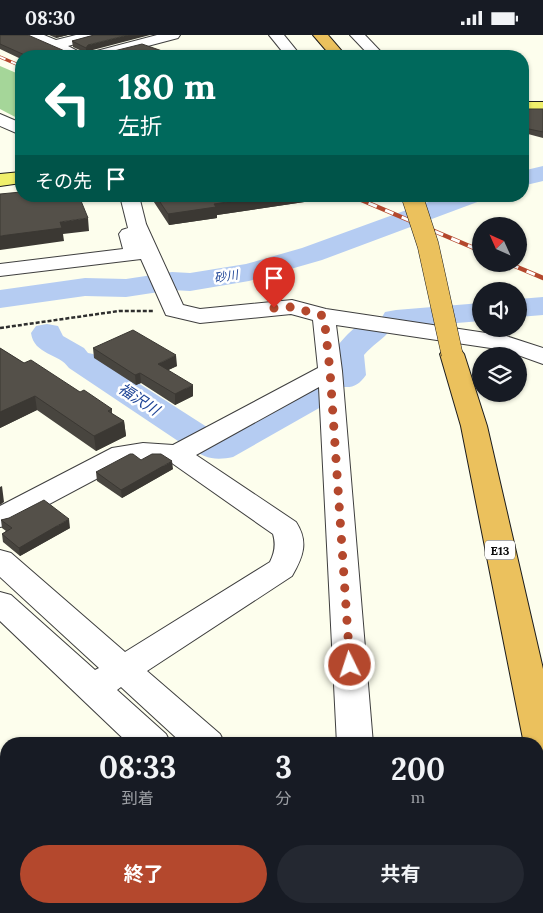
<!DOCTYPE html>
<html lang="ja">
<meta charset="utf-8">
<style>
:root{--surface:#171b24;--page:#242831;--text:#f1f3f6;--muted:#9ea1a6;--accent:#b4482d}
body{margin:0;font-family:Lora,"Noto Sans JP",serif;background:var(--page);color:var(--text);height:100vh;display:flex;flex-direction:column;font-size:19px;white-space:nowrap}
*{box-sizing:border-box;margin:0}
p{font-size:16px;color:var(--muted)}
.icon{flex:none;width:28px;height:28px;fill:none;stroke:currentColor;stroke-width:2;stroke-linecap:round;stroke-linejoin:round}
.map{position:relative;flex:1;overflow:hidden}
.sheet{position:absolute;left:0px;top:702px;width:544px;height:176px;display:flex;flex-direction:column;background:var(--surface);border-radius:20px 20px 0 0;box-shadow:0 1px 4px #0004}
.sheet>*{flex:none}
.hud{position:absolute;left:15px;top:15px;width:514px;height:152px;border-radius:20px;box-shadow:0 1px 4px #0004;background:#00695c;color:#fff;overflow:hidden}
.needle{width:32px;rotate:315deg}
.tools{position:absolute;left:472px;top:182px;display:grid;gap:10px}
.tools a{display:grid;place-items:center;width:55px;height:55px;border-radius:50%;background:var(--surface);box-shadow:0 1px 4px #0004;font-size:25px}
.pin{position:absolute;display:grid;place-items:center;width:42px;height:42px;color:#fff;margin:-51px -21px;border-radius:50% 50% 50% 0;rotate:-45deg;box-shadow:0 0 5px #0007}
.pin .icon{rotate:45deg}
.me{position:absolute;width:55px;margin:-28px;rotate:356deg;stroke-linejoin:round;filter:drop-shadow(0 0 4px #0008)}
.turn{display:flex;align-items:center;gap:18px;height:105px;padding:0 20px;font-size:22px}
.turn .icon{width:65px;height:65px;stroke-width:2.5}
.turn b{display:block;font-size:35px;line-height:42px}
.then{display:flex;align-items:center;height:48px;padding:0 20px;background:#0003;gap:10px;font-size:19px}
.eta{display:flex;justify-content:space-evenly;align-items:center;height:85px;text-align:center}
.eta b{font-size:30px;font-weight:700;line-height:35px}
.action{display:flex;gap:10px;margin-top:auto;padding:10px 20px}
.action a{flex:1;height:58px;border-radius:30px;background:var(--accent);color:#fff;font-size:20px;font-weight:700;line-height:58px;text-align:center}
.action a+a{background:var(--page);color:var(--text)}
.status{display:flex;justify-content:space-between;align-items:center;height:35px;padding:0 25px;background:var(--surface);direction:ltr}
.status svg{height:14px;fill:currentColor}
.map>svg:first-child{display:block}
.forest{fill:#a5d699}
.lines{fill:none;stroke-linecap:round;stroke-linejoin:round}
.river{fill:#b5ccf2;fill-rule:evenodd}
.minor-casing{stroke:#3f3f3f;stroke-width:2}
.major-casing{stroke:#1d1d1d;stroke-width:2}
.highway-casing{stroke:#1d1d1d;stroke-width:2}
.path-far1{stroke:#2e2e2e;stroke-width:2.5;stroke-dasharray:4 2;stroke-linecap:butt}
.path{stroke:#2e2e2e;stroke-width:4.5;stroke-dasharray:6 3;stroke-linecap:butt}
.minor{fill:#fff;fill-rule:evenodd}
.major{fill:#f0f06b;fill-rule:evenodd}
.highway{fill:#ebc15d;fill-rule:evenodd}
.rail-far1-casing{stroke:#b4482d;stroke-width:3}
.rail-casing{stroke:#b4482d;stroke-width:4.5}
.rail-far1{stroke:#fff;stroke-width:2;stroke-dasharray:6;stroke-linecap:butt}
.rail{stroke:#fff;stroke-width:3;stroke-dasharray:9;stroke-linecap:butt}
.highway-bridge-casing{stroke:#1d1d1d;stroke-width:22;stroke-linecap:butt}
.highway-bridge{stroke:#ebc15d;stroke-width:21}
.wall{fill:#48453f}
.shaded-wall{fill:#3b3833}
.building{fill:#545049;stroke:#3b3833}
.route{stroke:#b4482d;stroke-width:9;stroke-dasharray:0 16.2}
.labels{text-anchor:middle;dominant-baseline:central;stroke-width:5;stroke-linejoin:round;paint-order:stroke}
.far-water-label{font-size:12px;font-style:italic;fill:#1e4496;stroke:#fff}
.shield{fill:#fff;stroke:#555;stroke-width:1}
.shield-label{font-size:12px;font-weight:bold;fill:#0c0c0c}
.water-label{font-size:15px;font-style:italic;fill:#1e4496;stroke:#fff}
</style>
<div class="status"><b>08:30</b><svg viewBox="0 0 49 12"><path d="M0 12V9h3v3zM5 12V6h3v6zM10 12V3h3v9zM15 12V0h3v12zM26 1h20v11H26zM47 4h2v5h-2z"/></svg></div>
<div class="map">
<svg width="543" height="878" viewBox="0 0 543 878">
<rect width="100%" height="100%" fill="#fdfeed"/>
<polygon class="forest" points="0,31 21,40 21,85 0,74"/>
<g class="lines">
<g class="river">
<polygon points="543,131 543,146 522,151 522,136"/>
<polygon points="445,161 484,161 480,166 322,225 249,246 190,256 172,255 126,262 85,261 0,273 0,255 85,243 126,244 172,237 190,238 246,229 302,213"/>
<polygon points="543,262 543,280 519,282 519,264"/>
<path d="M481 268V286L396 293 389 292 391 294C384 304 372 310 364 320L366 340C357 353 349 354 334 350L329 343 332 339V319C343 303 360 281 382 286L381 284 385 277 396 275Z"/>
<path d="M47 289 58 291 63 301 84 313 88 318 93 319 210 394 214 400 217 401 304 354 316 351 328 354 333 361 328 368 233 422C219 425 202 425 193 412L184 410 69 333C59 318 34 320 31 298L36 291Z"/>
</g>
<defs>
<g id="minor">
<polygon points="25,0 44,0 56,5 76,0 99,0 97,3 68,11 87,21 89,18 157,0 180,0 178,3 110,21 68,21 27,3"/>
<polygon points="269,0 284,0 301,21 286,21"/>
<polygon points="350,0 365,0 385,21 370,21"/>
<polygon points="0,79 21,88 21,100 0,91"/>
<path d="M120 161H139L146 189 183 270 200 274 292 265 326 274 506 301 543 313V329L504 315 336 290 342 336 373 709H337L319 352 196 420 296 487C309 507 303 522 292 541L147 636 220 699 225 709H183L121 652 117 655 166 699 171 709H129L0 586V557L11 560 95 635 99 633 0 542V515L11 518 125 617 270 527C275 517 276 509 273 499L169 426 163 425 130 426 10 490 0 492V471L112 413 143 408 173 410 318 333 313 285 291 279 200 288 166 280 141 224 0 241V229L123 214 119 199 122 195 128 193Z"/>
<polygon points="359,872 400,872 401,878 359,878"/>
</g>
<g id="major">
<rect x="522" y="67" width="21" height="10"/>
<polygon points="21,137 21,148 0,151 0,139"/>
</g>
<g id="highway">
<polygon points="313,0 328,0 346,21 331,21"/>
<polygon points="452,312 460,314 464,319 487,391 543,634 543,726 538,725 538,709 524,709 461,391 440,319 444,314"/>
<polygon points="538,759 543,761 543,818 538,816"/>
</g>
</defs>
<use href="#minor" class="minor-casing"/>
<use href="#major" class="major-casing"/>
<use href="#highway" class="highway-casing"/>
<polyline class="path-far1" points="0,293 119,276 153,276"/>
<polyline class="path" points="154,878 160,872"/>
<use href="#minor" class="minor"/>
<use href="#major" class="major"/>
<use href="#highway" class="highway"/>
<defs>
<polyline id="rail-far1" points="0,22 21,31"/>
<g id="rail">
<polyline points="352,161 481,216"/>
<polyline points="510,229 543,243"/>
</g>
</defs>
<use href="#rail-far1" class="rail-far1-casing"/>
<use href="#rail" class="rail-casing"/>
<use href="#rail-far1" class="rail-far1"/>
<use href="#rail" class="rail"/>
<defs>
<polyline id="highway-bridge" points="412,161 428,210 452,319"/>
</defs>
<use href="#highway-bridge" class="highway-bridge-casing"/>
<use href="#highway-bridge" class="highway-bridge"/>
</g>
<g class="wall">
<polygon points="0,0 67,17 84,17 73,12 72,6 94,0 88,17 168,21 21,21 21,24 0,14"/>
<polygon points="49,0 68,0 56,3"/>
<polygon points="522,74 543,74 543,103 528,99 522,101"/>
<polygon points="150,161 311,161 311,166 217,180 217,183 169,190"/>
<polygon points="0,313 24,328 112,374 112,379 124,386 126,401 96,416 37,375 0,393"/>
<polygon points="93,313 177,331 168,335 193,361 175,370 141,348 136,350 94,323"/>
<polygon points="141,425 173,434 122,463 97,446 96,437"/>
<polygon points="9,483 70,493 20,521 3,507 2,499 6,496 2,493 1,485"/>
</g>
<g class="shaded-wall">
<polygon points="56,0 68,0 56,3"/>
<polygon points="128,0 150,0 89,16 86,19 86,13 88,10"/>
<polygon points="168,18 168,21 157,21"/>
<polygon points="529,94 528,99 522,101 522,96"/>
<polygon points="267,161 311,161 311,166 217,180 217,183 169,190 168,179 214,169"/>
<polygon points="88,183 89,196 63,199 64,206 0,215 0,201 60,187"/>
<polygon points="176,320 177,331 158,340 158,329"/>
<polygon points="140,338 141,348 136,350 135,340"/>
<polygon points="193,350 193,361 175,370 175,359"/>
<polygon points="35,361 37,375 0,393 0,377"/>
<polygon points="124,386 126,401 96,416 94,401"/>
<polygon points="172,426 173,434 122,463 121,455"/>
<polygon points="2,451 4,467 0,470 0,452"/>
<polygon points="69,484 70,493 20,521 19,513"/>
</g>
<g class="building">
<polygon points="0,0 28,0 67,17 110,17 142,9 168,18 157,21 27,21 0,9"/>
<polygon points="94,0 128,0 88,10 86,13 72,6"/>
<polygon points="522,74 543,74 543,97 529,94 522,96"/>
<polygon points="21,157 21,161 79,161 88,183 60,187 62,193 0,201 0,159"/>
<polygon points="156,161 267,161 214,169 216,172 168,179"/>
<polygon points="133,295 176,320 158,329 193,350 175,359 140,338 135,340 93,313"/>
<polygon points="0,313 24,328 31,325 80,357 84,355 112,374 108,376 124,386 94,401 35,361 0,377"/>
<polygon points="130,419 133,419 141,425 152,419 161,419 172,426 121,455 96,437"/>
<polygon points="44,465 69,484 19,513 2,499 12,493 1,485 9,483"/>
</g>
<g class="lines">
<polyline class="route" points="274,273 292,272 324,281 330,336 350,630"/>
</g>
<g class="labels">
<g class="far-water-label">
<text transform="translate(226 241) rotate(-9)">砂川</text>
</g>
<rect class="shield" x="485" y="505.5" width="30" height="19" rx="4"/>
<g class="shield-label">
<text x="500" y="515">E13</text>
</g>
<g class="water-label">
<text transform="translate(139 364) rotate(33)">福沢川</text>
</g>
</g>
</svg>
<div class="tools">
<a><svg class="needle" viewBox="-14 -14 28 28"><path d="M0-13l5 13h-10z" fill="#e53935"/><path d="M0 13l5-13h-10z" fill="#9ea1a6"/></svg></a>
<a><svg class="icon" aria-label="sound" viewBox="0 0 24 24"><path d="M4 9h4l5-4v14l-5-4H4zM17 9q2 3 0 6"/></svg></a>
<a><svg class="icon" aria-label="layers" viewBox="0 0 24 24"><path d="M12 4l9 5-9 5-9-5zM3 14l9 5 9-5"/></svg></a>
</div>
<div class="pin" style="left:274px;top:273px;background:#d93025"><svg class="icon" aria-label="arrive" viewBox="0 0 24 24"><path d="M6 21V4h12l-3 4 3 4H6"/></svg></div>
<svg class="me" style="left:350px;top:630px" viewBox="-20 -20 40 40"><circle r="17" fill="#b4482d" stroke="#fff" stroke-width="3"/><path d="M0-11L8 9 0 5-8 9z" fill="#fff"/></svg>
<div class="hud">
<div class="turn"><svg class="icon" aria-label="left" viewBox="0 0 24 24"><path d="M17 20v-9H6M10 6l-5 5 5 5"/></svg><div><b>180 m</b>左折</div></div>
<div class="then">その先<svg class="icon" aria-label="arrive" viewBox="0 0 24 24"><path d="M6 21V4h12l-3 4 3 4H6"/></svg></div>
</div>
<section class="sheet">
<div class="eta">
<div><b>08:33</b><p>到着</p></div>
<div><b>3</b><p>分</p></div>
<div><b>200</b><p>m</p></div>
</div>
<div class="action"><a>終了</a><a>共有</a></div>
</section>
</div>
